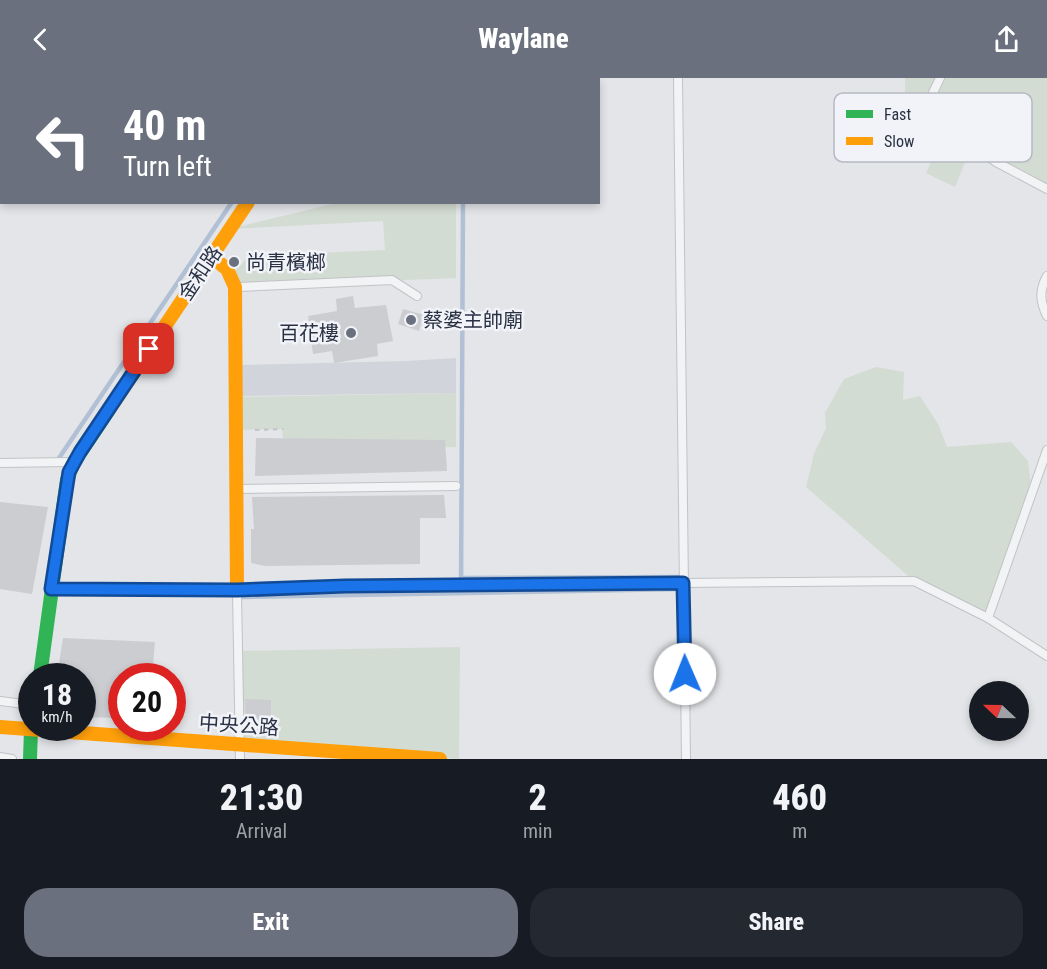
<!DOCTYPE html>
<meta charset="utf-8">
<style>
:root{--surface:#171b24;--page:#242831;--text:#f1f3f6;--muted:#9ea1a6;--accent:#6a707d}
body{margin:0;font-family:"Roboto Condensed","Noto Sans TC",sans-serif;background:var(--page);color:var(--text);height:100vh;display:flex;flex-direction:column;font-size:22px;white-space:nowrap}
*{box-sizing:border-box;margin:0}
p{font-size:20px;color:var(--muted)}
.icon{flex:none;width:33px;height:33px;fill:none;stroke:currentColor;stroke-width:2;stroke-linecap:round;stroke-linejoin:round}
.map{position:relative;height:681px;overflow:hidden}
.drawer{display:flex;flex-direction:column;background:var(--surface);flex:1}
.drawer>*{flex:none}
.banner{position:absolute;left:0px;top:0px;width:600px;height:126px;box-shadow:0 3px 9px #0003;background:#6a707d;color:#fff;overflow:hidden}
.needle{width:39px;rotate:292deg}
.fabs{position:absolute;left:969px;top:603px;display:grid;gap:12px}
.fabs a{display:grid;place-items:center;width:60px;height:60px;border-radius:50%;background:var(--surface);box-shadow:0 3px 9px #0003;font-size:30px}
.speed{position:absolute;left:18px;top:585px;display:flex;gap:12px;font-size:30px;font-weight:700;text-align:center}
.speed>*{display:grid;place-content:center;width:78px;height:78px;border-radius:50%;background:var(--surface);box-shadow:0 3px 9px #0003;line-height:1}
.speed small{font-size:15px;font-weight:400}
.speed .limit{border:9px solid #d22;background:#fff;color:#111}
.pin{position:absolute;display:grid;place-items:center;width:51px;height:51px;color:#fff;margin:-26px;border-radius:12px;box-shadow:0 3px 9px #0006}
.me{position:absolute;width:66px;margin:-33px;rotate:359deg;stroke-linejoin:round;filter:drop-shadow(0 0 4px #0008)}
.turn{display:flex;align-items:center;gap:21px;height:126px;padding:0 24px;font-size:27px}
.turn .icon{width:78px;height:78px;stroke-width:2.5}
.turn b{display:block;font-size:42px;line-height:51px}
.eta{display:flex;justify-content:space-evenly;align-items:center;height:102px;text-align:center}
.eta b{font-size:36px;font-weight:800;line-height:42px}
.action{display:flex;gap:12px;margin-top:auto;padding:12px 24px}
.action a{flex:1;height:69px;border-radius:24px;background:var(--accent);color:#fff;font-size:24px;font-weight:800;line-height:69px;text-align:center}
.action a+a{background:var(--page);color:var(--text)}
header{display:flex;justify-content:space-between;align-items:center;height:78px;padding:0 24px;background:var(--accent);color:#fff;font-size:27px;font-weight:800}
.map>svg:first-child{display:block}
.built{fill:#d1d4db}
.green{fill:#d3dcd3}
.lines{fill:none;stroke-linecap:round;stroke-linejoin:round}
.stream{stroke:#b1c0d4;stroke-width:4.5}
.building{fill:#cbcdd1}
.lane-casing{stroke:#c1c3c6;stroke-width:10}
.street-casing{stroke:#c1c3c6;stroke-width:18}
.path{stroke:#c2c3c8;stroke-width:2;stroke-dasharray:4.5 4.5;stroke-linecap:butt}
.lane{stroke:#f2f3f5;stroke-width:8}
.street{stroke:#f2f3f5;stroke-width:16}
.fast{stroke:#30b455;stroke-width:14}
.slow{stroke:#ff9f0a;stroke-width:14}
.route-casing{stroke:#114b97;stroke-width:15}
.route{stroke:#1a73e8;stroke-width:10}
.poi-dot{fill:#6a707d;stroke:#f1f3f8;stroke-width:2}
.labels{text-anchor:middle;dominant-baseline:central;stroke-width:5;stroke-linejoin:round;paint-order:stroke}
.poi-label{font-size:20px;fill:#293143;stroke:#f1f3f8;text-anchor:start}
.street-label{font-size:20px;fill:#293143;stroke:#f1f3f8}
.key{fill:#f1f3f8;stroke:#b5b9c2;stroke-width:1.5}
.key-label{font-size:16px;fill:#293143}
</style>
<header><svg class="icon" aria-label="back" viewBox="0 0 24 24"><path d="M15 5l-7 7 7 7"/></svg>Waylane<svg class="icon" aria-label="share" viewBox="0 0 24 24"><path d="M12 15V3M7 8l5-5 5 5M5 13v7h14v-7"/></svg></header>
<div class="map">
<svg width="1047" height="681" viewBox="0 0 1047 681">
<rect width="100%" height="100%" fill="#e3e5e8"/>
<polygon class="built" points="456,280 456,315 239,318 242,287 406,283"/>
<g class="green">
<polygon points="905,0 1047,0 1047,114 970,72 955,109 926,95 936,74 906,57"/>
<polygon points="336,125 456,125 456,200 235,209 232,196 249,178 385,172 383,143 230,151"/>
<polygon points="876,289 904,294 903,322 920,318 938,346 947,369 1011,364 1028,383 1032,416 988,540 914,503 806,409 814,376 826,350 825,335 844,301"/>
<polygon points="456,315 456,369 284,372 282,351 236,352 235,319"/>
<polygon points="460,569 459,681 240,666 238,573"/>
</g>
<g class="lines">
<g class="stream">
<polyline points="316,2 317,0"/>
<polyline points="343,2 344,0"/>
<polyline points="57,383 232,124"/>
<polyline points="461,500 683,499"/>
<polyline points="461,515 463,124"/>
<polyline points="243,519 683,511"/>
</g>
</g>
<g class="building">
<polygon points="353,218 355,230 386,227 393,263 377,266 378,278 334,285 332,273 313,276 308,238 337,233 336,221"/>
<polygon points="403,231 424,237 419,253 398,246"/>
<polygon points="256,360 445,362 447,393 255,398"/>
<polygon points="444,417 446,440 420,440 420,486 265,488 251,485 251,451 254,451 252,419"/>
<polygon points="0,424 48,429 32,516 0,511"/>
<polygon points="63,560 155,564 152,598 122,598 122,640 82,639 82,598 57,598"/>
<polygon points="245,621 271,622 271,653 246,651"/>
</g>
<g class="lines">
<defs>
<g id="lane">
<polyline points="110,0 110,2"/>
<polyline points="678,0 686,681"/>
<path d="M940 0C933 16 923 27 935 43L996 84 1047 111"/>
<path d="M1047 198C1039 212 1040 224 1047 238"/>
<polyline points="238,209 392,202 417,218"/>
<polyline points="0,385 70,384"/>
<polyline points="237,411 456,408"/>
<polyline points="54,511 237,512 345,508 914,503 988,540 1047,578"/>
<polyline points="237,515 240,681"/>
<polyline points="988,540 1047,372"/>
<polyline points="0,623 32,627"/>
<polyline points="0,679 12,681"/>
</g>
<polyline id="street" points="332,2 333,0"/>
</defs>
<use href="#lane" class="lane-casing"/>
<use href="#street" class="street-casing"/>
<polyline class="path" points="255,352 283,351"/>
<use href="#lane" class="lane"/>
<use href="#street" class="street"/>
<g class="fast">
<polyline points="40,598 67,402 74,384 110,330"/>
<polyline points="30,681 31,651"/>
</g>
<g class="slow">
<polyline points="211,178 227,191 235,209 237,512"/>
<polyline points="110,330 248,124"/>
<polyline points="0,649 440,681"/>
</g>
</g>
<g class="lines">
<defs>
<polyline id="route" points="149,271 80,374 69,394 51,511 237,512 345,508 683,505 685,596"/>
</defs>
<use href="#route" class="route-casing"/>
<use href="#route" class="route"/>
</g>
<g class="poi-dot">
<circle cx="234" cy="184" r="6"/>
<circle cx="411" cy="242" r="6"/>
<circle cx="351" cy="255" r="6"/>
</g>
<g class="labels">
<g class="poi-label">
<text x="246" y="184">尚青檳榔</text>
<text x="423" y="242">蔡婆主帥廟</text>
<text x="339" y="255" text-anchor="end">百花樓</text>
</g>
<g class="street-label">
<text transform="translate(200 195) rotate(-56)">金和路</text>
<text transform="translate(239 647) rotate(4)">中央公路</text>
</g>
</g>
<rect x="834" y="15" width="198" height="69" rx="9" class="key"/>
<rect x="846" y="32" width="27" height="8" fill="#30b455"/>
<rect x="846" y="59" width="27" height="8" fill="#ff9f0a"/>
<g class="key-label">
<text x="884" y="42">Fast</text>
<text x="884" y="69">Slow</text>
</g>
</svg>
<div class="fabs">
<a><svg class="needle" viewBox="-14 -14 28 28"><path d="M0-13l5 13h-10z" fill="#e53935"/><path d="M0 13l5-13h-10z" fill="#9ea1a6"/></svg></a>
</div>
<div class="speed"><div>18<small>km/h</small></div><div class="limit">20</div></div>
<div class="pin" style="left:149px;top:271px;background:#d93025"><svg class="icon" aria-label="arrive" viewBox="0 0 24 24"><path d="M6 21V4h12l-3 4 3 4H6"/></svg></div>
<svg class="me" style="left:685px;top:596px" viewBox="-20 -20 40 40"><circle r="19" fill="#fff"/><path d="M0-13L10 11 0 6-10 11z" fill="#1a73e8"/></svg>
<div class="banner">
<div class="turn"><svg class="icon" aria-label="left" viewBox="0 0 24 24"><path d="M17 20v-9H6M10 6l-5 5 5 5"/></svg><div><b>40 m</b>Turn left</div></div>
</div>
</div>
<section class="drawer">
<div class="eta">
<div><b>21:30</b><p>Arrival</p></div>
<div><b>2</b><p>min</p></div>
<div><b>460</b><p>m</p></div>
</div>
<div class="action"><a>Exit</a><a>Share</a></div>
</section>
